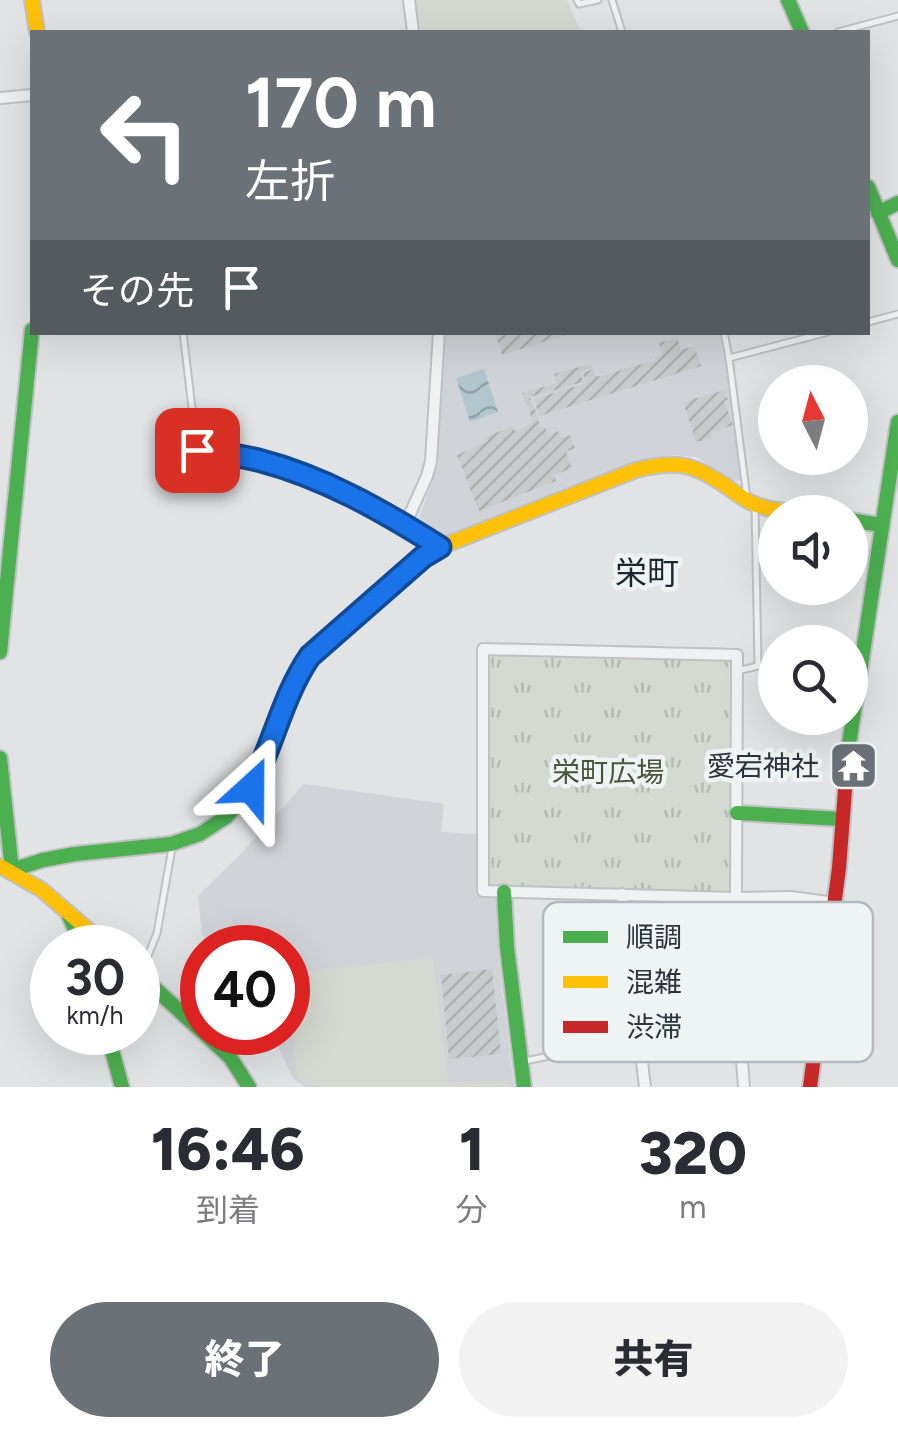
<!DOCTYPE html>
<html lang="ja">
<meta charset="utf-8">
<style>
:root{--surface:#fff;--page:#f2f2f3;--text:#2b2b33;--muted:#7c7c81;--accent:#6a7277}
body{margin:0;font-family:Figtree,"Noto Sans JP",sans-serif;background:var(--page);color:var(--text);height:100vh;display:flex;flex-direction:column;font-size:38px;white-space:nowrap}
*{box-sizing:border-box;margin:0}
p{font-size:32px;color:var(--muted)}
.icon{flex:none;width:55px;height:55px;fill:none;stroke:currentColor;stroke-width:2;stroke-linecap:round;stroke-linejoin:round}
.map{position:relative;height:1087px;overflow:hidden}
.details{display:flex;flex-direction:column;background:var(--surface);flex:1}
.details>*{flex:none}
.top-card{position:absolute;left:30px;top:30px;width:840px;height:305px;border-radius:0px;box-shadow:0 10px 40px #0002;background:#6a7277;color:#fff;overflow:hidden}
.needle{width:65px;rotate:354deg}
.controls{position:absolute;left:758px;top:365px;display:grid;gap:20px}
.controls a{display:grid;place-items:center;width:110px;height:110px;border-radius:50%;background:var(--surface);box-shadow:0 10px 40px #0002;font-size:50px}
.speed{position:absolute;left:30px;top:925px;display:flex;gap:20px;font-size:50px;font-weight:700;text-align:center}
.speed>*{display:grid;place-content:center;width:130px;height:130px;border-radius:50%;background:var(--surface);box-shadow:0 10px 40px #0002;line-height:1}
.speed small{font-size:25px;font-weight:400}
.speed .limit{border:15px solid #d22;background:#fff;color:#111}
.pin{position:absolute;display:grid;place-items:center;width:85px;height:85px;color:#fff;margin:-42px;border-radius:20px;box-shadow:0 5px 15px #0006}
.me{position:absolute;width:110px;margin:-55px;rotate:24deg;stroke-linejoin:round;filter:drop-shadow(0 0 8px #0008)}
.turn{display:flex;align-items:center;gap:35px;height:210px;padding:0 50px;font-size:45px}
.turn .icon{width:130px;height:130px;stroke-width:2.5}
.turn b{display:block;font-size:70px;line-height:85px}
.then{display:flex;align-items:center;height:95px;padding:0 50px;background:#0003;gap:20px;font-size:38px}
.eta{display:flex;justify-content:space-evenly;align-items:center;height:170px;text-align:center}
.eta b{font-size:60px;font-weight:800;line-height:70px}
.primary-button{display:flex;gap:20px;margin-top:auto;padding:20px 50px}
.primary-button a{flex:1;height:115px;border-radius:60px;background:var(--accent);color:#fff;font-size:40px;font-weight:800;line-height:115px;text-align:center}
.primary-button a+a{background:var(--page);color:var(--text)}
.map>svg:first-child{display:block}
.built{fill:#d0d4d8}
.park{fill:url(#park-tufts)}
.pitch{fill:#d4d9d1}
.water{fill:url(#water-waves)}
.building{fill:url(#building-hatch)}
.lines{fill:none;stroke-linecap:round;stroke-linejoin:round}
.lane-casing{stroke:#bfc1c3;stroke-width:9}
.street-casing{stroke:#bfc1c3;stroke-width:14}
.fast-casing{stroke:#bfc1c3;stroke-width:18}
.slow-casing{stroke:#bfc1c3;stroke-width:18}
.jam-casing{stroke:#bfc1c3;stroke-width:18}
.lane{stroke:#eff1f2;stroke-width:5}
.street{stroke:#eff1f2;stroke-width:10}
.fast{stroke:#4caf50;stroke-width:14}
.slow{stroke:#ffc107;stroke-width:14}
.jam{stroke:#c62828;stroke-width:14}
.route-casing{stroke:#114b97;stroke-width:25}
.route{stroke:#1a73e8;stroke-width:18}
.labels{text-anchor:middle;dominant-baseline:central;stroke-width:9;stroke-linejoin:round;paint-order:stroke}
.poi-label{font-size:28px;fill:#2a353c;stroke:#eef3f4;text-anchor:end}
.park-label{font-size:28px;fill:#465639;stroke:#eef3f4}
.quarter-label{font-size:32px;fill:#1c262d;stroke:#eef3f4}
.key{fill:#eef3f4;stroke:#b3babd;stroke-width:2.5}
.key-label{font-size:28px;fill:#2a353c}
</style>
<div class="map">
<svg width="898" height="1087" viewBox="0 0 898 1087">
<defs>
<pattern id="park-tufts" width="24" height="20" patternUnits="userSpaceOnUse" patternTransform="scale(2.5)"><rect width="24" height="20" fill="#d4d9d1"/><path d="M3 7l-1-3M5 7V3M7 7l1-3M15 17l-1-3M17 17v-4M19 17l1-3" fill="none" stroke="#b6bbb4"/></pattern>
<pattern id="water-waves" width="16" height="10" patternUnits="userSpaceOnUse" patternTransform="scale(2.5)"><rect width="16" height="10" fill="#b2c6cd"/><path d="M0 5q4-4 8 0t8 0" fill="none" stroke="#91a2a8"/></pattern>
<pattern id="building-hatch" width="6" height="6" patternUnits="userSpaceOnUse" patternTransform="scale(2.5)"><rect width="6" height="6" fill="#c9cccd"/><path d="M-1 1l2-2M0 6l6-6M5 7l2-2" fill="none" stroke="#adb0b1"/></pattern>
</defs>
<rect width="100%" height="100%" fill="#e1e3e5"/>
<g class="built">
<polygon points="444,333 719,333 727,370 741,480 732,482 697,457 672,455 624,468 447,538 430,528 423,529 421,527 419,517 435,474"/>
<polygon points="304,784 444,804 441,832 477,834 476,896 495,897 499,962 514,1087 306,1087 293,1079 272,1033 288,1032 288,948 212,947 202,934 198,896 237,858"/>
</g>
<polygon class="park" points="491,653 729,658 730,891 486,888 486,656"/>
<g class="pitch">
<polygon points="416,0 567,0 581,32 420,32"/>
<polygon points="433,958 448,1082 509,1080 510,1087 316,1087 297,1077 288,1003 288,973"/>
</g>
<polygon class="water" points="484,369 498,412 470,422 456,378"/>
<g class="building">
<polygon points="495,332 571,332 572,333 502,355"/>
<polygon points="677,337 681,350 694,346 701,366 539,416 534,399 586,383 583,373 593,369 595,376 602,376 655,360 655,357 662,355 659,343"/>
<polygon points="590,364 592,368 580,372 583,382 530,397 531,400 524,402 522,393 557,383 554,374"/>
<polygon points="725,390 728,400 724,401 733,425 711,433 712,438 696,442 683,402"/>
<polygon points="532,401 541,428 545,427 548,435 558,431 561,438 570,435 575,448 566,452 572,468 554,475 556,481 479,511 457,455 488,441 486,437 513,426 515,431 533,423 527,403"/>
<polygon points="492,969 501,1054 449,1059 441,975"/>
</g>
<g class="lines">
<defs>
<g id="lane">
<polyline points="577,0 579,4 598,0"/>
<polyline points="612,0 622,32"/>
<polyline points="838,32 898,16"/>
<polyline points="868,322 898,314"/>
<polyline points="183,332 197,450"/>
<polyline points="724,332 729,358 747,498"/>
<polyline points="729,358 828,332"/>
<polyline points="737,671 758,666 755,505"/>
<polyline points="141,973 157,933 172,848"/>
<polyline points="525,1061 685,1028 738,1021"/>
</g>
<g id="street">
<polyline points="409,0 413,32"/>
<polyline points="0,98 32,95"/>
<path d="M197 450C217 453 239 455 258 460 324 477 383 511 440 547"/>
<polyline points="405,525 427,476 431,461 439,332"/>
<polyline points="622,894 645,1087"/>
<polyline points="744,1087 730,904 736,898 737,655 483,649 483,891 736,898 791,897 835,903"/>
</g>
<g id="fast">
<polyline points="788,0 802,32"/>
<polyline points="868,187 898,260"/>
<polyline points="878,213 898,203"/>
<polyline points="850,520 881,525"/>
<polyline points="0,652 32,330"/>
<polyline points="848,751 898,422"/>
<polyline points="0,758 12,870 43,860 75,854 171,844 200,834 226,817 250,789 259,773 293,688 311,656 380,595"/>
<polyline points="737,813 841,819"/>
<polyline points="504,892 507,947 524,1087"/>
<polyline points="69,916 83,948"/>
<polyline points="138,973 230,1057 249,1087"/>
<polyline points="107,1032 122,1087"/>
</g>
<g id="slow">
<polyline points="32,0 37,32"/>
<path d="M380 595 423 557 440 547 636 470C676 460 692 463 726 486 734 492 743 499 752 503 767 510 783 511 799 512"/>
<polyline points="0,866 42,890 109,948"/>
</g>
<polyline id="jam" points="810,1087 839,868 848,751"/>
</defs>
<use href="#lane" class="lane-casing"/>
<use href="#street" class="street-casing"/>
<use href="#fast" class="fast-casing"/>
<use href="#slow" class="slow-casing"/>
<use href="#jam" class="jam-casing"/>
<use href="#lane" class="lane"/>
<use href="#street" class="street"/>
<use href="#fast" class="fast"/>
<use href="#slow" class="slow"/>
<use href="#jam" class="jam"/>
</g>
<g class="lines">
<defs>
<path id="route" d="M197 450C217 453 238 455 258 460 324 477 383 511 440 547L423 557 310 656C283 695 273 745 251 788"/>
</defs>
<use href="#route" class="route-casing"/>
<use href="#route" class="route"/>
</g>
<defs>
<symbol id="temple-square" viewBox="-11 -11 22 22"><rect x="-9" y="-9" width="18" height="18" rx="4" fill="#6a7277" stroke="#eef3f4"/><path d="M0-6L5-2H3V0L6.5 2.5H4V6H1.5V3h-3V6H-4V2.5H-6.5L-3 0V-2H-5Z" fill="#fff"/></symbol>
</defs>
<g fill-rule="evenodd">
<use href="#temple-square" x="826" y="738" width="55" height="55"/>
</g>
<g class="labels">
<g class="poi-label">
<text x="819" y="766">愛宕神社</text>
</g>
<g class="park-label">
<text x="608" y="772">栄町広場</text>
</g>
<g class="quarter-label">
<text x="647" y="573">栄町</text>
</g>
</g>
<rect x="543" y="902" width="330" height="160" rx="15" class="key"/>
<rect x="563" y="931" width="45" height="12" fill="#4caf50"/>
<rect x="563" y="976" width="45" height="12" fill="#ffc107"/>
<rect x="563" y="1021" width="45" height="12" fill="#c62828"/>
<g class="key-label">
<text x="626" y="947">順調</text>
<text x="626" y="992">混雑</text>
<text x="626" y="1037">渋滞</text>
</g>
</svg>
<div class="controls">
<a><svg class="needle" viewBox="-14 -14 28 28"><path d="M0-13l5 13h-10z" fill="#e53935"/><path d="M0 13l5-13h-10z" fill="#7c7c81"/></svg></a>
<a><svg class="icon" aria-label="sound" viewBox="0 0 24 24"><path d="M4 9h4l5-4v14l-5-4H4zM17 9q2 3 0 6"/></svg></a>
<a><svg class="icon" aria-label="search" viewBox="0 0 24 24"><circle cx="10" cy="10" r="6"/><path d="M15 15l6 6"/></svg></a>
</div>
<div class="speed"><div>30<small>km/h</small></div><div class="limit">40</div></div>
<div class="pin" style="left:197px;top:450px;background:#d93025"><svg class="icon" aria-label="arrive" viewBox="0 0 24 24"><path d="M6 21V4h12l-3 4 3 4H6"/></svg></div>
<svg class="me" style="left:251px;top:788px" viewBox="-20 -20 40 40"><path d="M0-17L14 15 0 8-14 15z" fill="#1a73e8" stroke="#fff" stroke-width="4"/></svg>
<div class="top-card">
<div class="turn"><svg class="icon" aria-label="left" viewBox="0 0 24 24"><path d="M17 20v-9H6M10 6l-5 5 5 5"/></svg><div><b>170 m</b>左折</div></div>
<div class="then">その先<svg class="icon" aria-label="arrive" viewBox="0 0 24 24"><path d="M6 21V4h12l-3 4 3 4H6"/></svg></div>
</div>
</div>
<section class="details">
<div class="eta">
<div><b>16:46</b><p>到着</p></div>
<div><b>1</b><p>分</p></div>
<div><b>320</b><p>m</p></div>
</div>
<div class="primary-button"><a>終了</a><a>共有</a></div>
</section>
